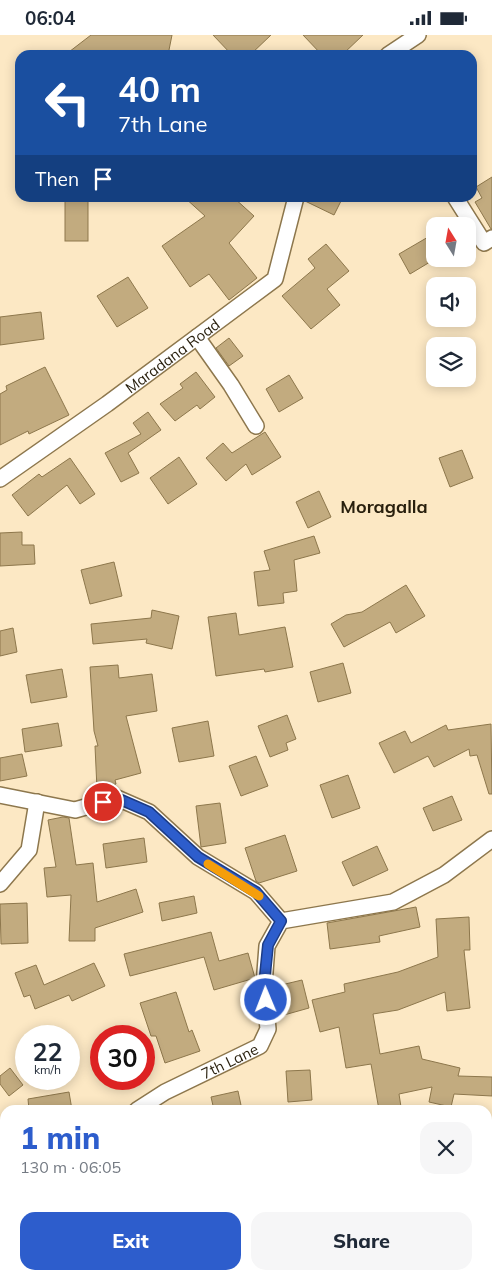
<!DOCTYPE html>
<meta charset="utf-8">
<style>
:root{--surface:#fff;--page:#f6f6f7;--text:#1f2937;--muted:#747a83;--accent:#2d5dcc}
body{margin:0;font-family:Mulish,sans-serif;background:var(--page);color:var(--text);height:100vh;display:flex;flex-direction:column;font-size:19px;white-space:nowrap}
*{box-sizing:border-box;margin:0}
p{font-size:16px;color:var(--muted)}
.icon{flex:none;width:28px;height:28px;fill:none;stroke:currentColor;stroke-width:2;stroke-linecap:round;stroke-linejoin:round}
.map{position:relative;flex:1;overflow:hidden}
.drawer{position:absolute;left:0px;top:1070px;width:492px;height:175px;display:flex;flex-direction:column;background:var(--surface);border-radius:15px 15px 0 0;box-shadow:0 2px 12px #0003}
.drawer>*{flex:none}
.top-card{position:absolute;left:15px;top:15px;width:462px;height:152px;border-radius:15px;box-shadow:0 2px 12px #0003;background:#1a4fa0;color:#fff;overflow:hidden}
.needle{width:32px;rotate:349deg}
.buttons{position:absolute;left:426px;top:182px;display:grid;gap:10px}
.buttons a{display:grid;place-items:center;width:50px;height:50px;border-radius:10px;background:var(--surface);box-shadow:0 2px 12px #0003;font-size:25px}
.speed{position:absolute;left:15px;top:990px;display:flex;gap:10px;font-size:25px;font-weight:700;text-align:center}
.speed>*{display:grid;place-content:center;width:65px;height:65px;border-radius:50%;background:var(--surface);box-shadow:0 2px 12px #0003;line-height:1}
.speed small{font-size:12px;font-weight:400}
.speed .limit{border:8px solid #d22;background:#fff;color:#111}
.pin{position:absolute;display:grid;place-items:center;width:42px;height:42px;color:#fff;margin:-21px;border:2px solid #fff;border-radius:50%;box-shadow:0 1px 5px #0007}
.me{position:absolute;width:55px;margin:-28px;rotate:359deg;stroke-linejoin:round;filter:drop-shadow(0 0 4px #0008)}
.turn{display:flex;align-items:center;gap:18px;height:105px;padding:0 20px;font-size:22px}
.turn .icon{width:65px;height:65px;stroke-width:2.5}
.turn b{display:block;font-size:35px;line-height:42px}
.then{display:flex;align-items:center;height:48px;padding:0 20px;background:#0003;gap:10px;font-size:19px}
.round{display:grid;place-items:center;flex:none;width:52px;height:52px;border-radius:15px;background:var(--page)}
.overview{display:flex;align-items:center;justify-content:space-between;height:85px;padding:0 20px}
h1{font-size:30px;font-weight:800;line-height:38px;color:var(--accent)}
.primary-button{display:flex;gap:10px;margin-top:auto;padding:10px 20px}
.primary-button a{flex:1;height:58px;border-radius:15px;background:var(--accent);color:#fff;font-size:20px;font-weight:800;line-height:58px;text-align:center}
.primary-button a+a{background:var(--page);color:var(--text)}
.status{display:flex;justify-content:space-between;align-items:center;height:35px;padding:0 25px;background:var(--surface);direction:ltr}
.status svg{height:14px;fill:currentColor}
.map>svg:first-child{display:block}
.building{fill:#c2ab7f;stroke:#8d774c}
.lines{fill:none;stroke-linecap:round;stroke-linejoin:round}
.minor-casing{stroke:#8d774d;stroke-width:18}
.minor{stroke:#fff;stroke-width:15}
.route-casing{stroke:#1d3c85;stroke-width:12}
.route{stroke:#2d5dcc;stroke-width:9}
.slow{stroke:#f59e0b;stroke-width:9}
.labels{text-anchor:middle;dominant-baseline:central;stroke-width:4.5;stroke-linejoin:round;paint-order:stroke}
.street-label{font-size:15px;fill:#281f0d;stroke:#fce8c4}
.quarter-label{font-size:18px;font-weight:bold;fill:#281f0d;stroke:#fce8c4}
</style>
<div class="status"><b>06:04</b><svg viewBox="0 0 49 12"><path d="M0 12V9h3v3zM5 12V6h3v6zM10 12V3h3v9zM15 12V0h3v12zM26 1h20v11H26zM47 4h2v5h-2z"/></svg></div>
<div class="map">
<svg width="492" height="1245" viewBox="0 0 492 1245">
<rect width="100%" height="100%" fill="#fce8c4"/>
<g class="building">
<polygon points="91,0 172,0 168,20 65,20"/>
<polygon points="213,0 271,0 250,20 232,20"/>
<polygon points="303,0 363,0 342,20 322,20"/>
<polygon points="492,142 492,194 491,194 475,167 482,163 476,152"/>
<polygon points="184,162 233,162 254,181 229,208 257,243 229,265 209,239 190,252 162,211 205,181"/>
<polygon points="305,162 343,162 334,180 305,166"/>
<rect x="65" y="164" width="23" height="42"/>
<polygon points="435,198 435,224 410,239 399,219"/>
<polygon points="326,209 349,236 327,254 340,270 311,294 282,261 315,233 308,224"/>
<polygon points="128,242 148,273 117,292 97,261"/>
<polygon points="41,277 44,304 0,310 0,282"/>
<polygon points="229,303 243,321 229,331 216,313"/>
<polygon points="45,332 69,380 29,399 28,396 0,410 0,359 7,355 6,351"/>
<polygon points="196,337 215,362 200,374 197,370 175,386 160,369 183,353 180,349"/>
<polygon points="289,340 303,363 279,377 266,354"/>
<polygon points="148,377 161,395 128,418 139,438 121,447 105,418 141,399 133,388"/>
<polygon points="265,397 281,422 252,440 246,429 226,446 206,423 223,408 232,418"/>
<polygon points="462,415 473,443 450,452 439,423"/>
<polygon points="179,422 197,449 168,469 150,443"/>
<polygon points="70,423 95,459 80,469 67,450 28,481 12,460 39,439 42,442"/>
<polygon points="319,456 331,482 308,493 296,467"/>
<polygon points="22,497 22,510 34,510 35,529 0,531 0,498"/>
<polygon points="314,501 320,518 294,525 297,556 283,558 284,568 258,571 254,537 270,535 264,516"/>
<polygon points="114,527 122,561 90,569 81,535"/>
<polygon points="406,550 425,581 396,598 390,587 344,612 331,589 346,580 362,577"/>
<polygon points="152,575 179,581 172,614 146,608 147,604 93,609 91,589 151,583"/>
<polygon points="236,578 239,600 285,592 293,632 265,637 264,634 216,641 208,582"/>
<polygon points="13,593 17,617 0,621 0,596"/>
<polygon points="343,628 351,658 318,667 310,637"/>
<polygon points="118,630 119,643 152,639 157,676 126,681 141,738 115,745 116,749 97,754 95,711 98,711 94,696 90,632"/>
<polygon points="62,634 67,662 31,668 26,640"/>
<polygon points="287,680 296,704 286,708 288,715 270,722 258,691"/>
<polygon points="208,686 214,721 179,727 172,693"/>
<polygon points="58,688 62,711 25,717 22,694"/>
<polygon points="491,689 492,759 489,759 477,720 470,721 469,714 434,732 428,721 394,738 379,708 405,696 411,708 446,690 448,695"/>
<polygon points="22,719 27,741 0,746 0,723"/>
<polygon points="256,721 268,751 241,761 229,731"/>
<polygon points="348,740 360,773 332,783 320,750"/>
<polygon points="452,761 462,785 433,796 423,773"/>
<polygon points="220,768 226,808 201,812 196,771"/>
<polygon points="63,782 69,783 76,830 93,828 97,867 136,854 143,877 95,893 95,906 69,906 71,860 47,862 44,833 56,832 48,785"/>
<polygon points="285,800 297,836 259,848 256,846 245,813"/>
<polygon points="144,803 147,827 106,833 103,809"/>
<polygon points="377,811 388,835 353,851 342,827"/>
<polygon points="194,861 197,878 162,886 159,868"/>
<polygon points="27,868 28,908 1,909 0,869"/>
<polygon points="416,872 420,892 379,901 380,907 330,914 327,888"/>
<polygon points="469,882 470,915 464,915 470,973 447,976 445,957 398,975 373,979 380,1019 419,1011 422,1024 460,1033 458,1041 492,1042 492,1061 454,1059 451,1072 429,1067 432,1052 399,1059 401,1072 379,1075 371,1029 346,1033 339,992 320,997 312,965 345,957 344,949 398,937 438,922 436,884"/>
<polygon points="211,897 219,926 248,918 255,943 214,955 204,922 130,941 124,919"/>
<polygon points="94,928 105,951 72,966 69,960 35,974 30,960 24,962 15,938 36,930 44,950"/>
<polygon points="302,945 309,973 284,980 277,951"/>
<polygon points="176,957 189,997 192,995 200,1016 165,1028 156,1001 151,1001 140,968"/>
<polygon points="10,1033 23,1050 9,1061 0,1049 0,1041"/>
<polygon points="310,1035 312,1065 288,1067 286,1036"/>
<polygon points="238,1056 242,1075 214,1075 211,1062"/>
<polygon points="69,1057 72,1075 29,1075 28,1064"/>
</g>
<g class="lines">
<defs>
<g id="minor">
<polyline points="388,20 418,0"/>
<polyline points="455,162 484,208 492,203"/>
<polyline points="197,302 231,350 256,391"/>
<path id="s1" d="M0 444 107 369 275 244 296 162"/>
<polyline points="0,760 75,775 117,763 149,777 198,822 256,857 281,886"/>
<polyline points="0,849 29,815 37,767"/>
<path id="s2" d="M137 1075 165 1057 260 1011 268 994 264 950 267 911 281 886 393 867 444 840 492 804"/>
<polyline points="0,1165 5,1162"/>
</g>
</defs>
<use href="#minor" class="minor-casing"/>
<use href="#minor" class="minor"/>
</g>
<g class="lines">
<defs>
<polyline id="route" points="103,767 117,763 149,777 198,822 256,857 281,886 268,910 264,950 266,965"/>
</defs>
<use href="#route" class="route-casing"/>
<use href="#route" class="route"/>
<polyline class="slow" points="208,829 259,861"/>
</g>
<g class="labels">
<g class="street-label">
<text stroke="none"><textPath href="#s1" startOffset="212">Maradana Road</textPath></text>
<text stroke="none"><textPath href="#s2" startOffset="105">7th Lane</textPath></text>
</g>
<g class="quarter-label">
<text x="384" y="471">Moragalla</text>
</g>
</g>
</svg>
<div class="buttons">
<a><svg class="needle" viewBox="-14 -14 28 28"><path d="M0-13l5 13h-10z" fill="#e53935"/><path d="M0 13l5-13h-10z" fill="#747a83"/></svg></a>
<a><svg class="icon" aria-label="sound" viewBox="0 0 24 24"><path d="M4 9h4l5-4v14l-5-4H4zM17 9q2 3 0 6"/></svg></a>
<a><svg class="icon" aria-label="layers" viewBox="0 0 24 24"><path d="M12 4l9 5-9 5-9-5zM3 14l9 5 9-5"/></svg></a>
</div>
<div class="speed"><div>22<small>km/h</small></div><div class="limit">30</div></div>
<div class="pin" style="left:103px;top:767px;background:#d93025"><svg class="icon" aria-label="arrive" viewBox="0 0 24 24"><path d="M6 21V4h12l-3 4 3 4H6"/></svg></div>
<svg class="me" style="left:266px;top:965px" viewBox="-20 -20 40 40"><circle r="17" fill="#2d5dcc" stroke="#fff" stroke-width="3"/><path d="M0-11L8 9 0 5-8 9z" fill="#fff"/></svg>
<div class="top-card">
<div class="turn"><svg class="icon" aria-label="left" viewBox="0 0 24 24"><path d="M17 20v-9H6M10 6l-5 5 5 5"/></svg><div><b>40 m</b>7th Lane</div></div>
<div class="then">Then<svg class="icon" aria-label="arrive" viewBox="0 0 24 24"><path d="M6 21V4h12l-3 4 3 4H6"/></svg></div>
</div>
<section class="drawer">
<div class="overview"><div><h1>1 min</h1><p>130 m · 06:05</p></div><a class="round"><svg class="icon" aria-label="close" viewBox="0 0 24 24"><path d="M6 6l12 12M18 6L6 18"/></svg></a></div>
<div class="primary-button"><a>Exit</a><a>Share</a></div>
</section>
</div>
